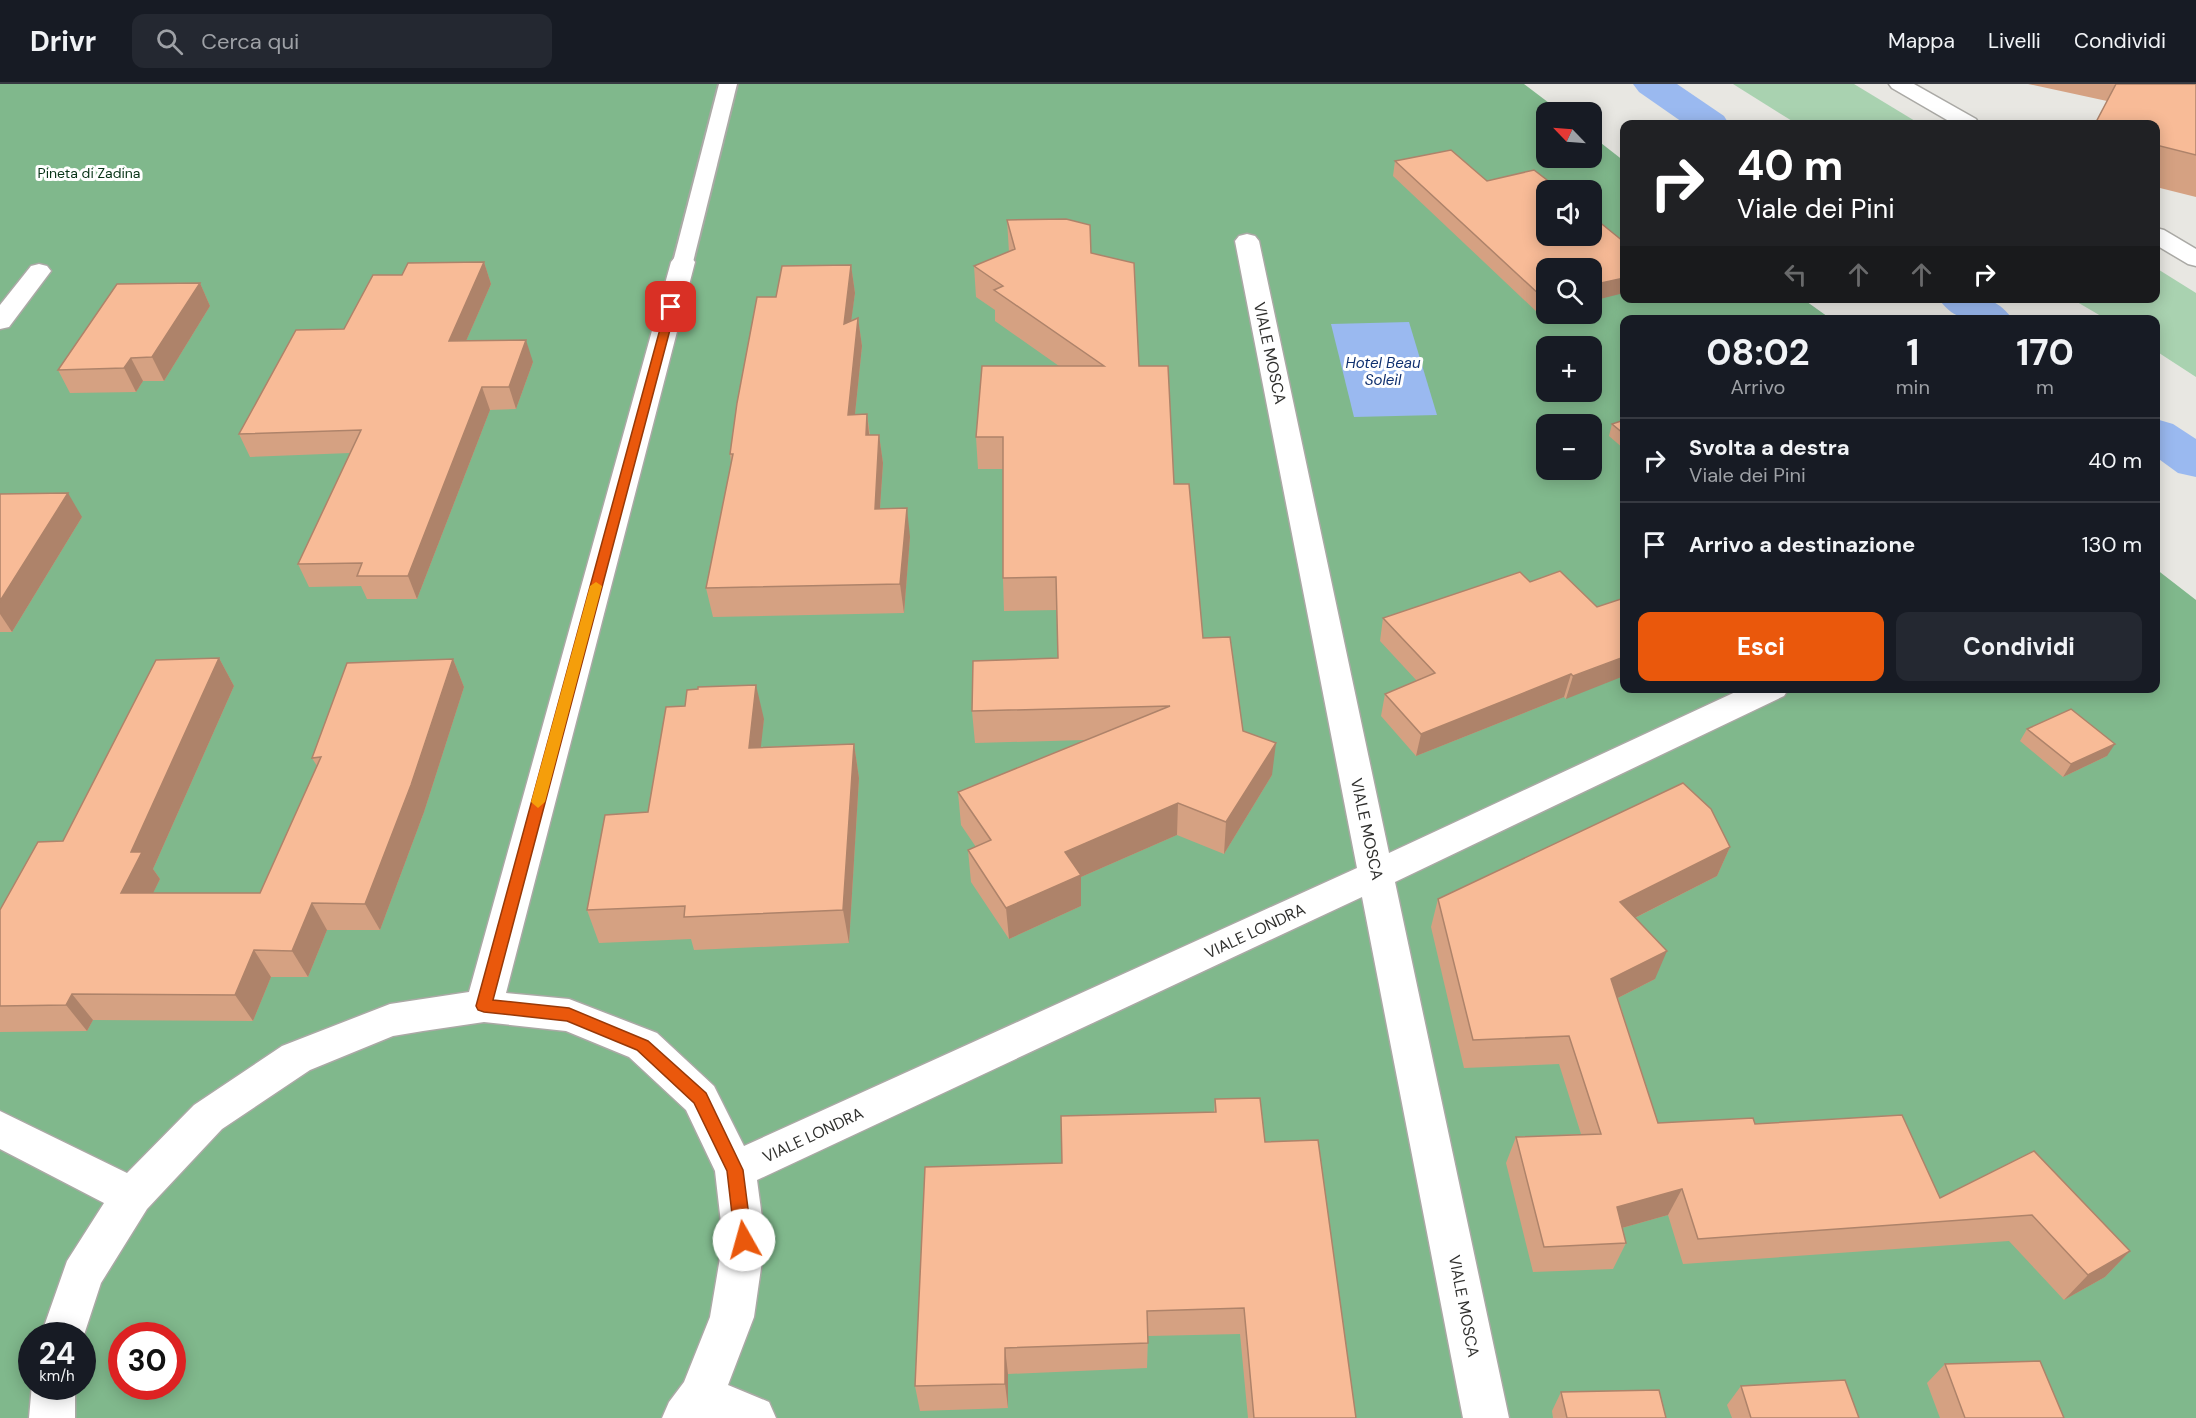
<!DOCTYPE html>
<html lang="it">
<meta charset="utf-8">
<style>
:root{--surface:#171b24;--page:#242831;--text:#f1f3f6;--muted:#9ea1a6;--line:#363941;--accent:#ea580c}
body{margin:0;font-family:"DM Sans",sans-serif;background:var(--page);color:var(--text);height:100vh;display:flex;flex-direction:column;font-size:22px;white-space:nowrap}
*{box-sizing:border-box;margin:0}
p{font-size:20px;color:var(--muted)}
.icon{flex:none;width:33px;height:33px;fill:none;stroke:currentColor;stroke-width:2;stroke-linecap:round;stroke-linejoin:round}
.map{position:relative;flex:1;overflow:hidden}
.panel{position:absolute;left:1620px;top:231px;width:540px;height:378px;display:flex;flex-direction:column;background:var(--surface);border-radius:12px;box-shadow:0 3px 15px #0003}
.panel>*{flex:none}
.hud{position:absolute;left:1620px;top:36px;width:540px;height:183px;border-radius:12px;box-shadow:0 3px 15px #0003;background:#202124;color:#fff;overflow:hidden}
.needle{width:39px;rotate:295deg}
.controls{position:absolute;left:1536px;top:18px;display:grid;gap:12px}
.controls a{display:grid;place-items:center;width:66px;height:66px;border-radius:12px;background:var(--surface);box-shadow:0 3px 15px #0003;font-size:30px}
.speed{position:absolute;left:18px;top:1238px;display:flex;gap:12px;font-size:30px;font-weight:700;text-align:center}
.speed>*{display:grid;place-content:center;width:78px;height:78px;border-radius:50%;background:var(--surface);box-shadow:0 3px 15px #0003;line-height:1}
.speed small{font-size:15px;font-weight:400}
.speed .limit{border:9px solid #d22;background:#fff;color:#111}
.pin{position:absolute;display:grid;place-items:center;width:51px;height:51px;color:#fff;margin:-26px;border-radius:12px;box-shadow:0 3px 9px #0006}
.me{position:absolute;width:66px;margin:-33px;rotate:353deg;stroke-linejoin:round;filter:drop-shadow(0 0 4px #0008)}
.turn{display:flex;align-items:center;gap:21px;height:126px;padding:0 18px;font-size:27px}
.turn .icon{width:78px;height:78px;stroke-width:2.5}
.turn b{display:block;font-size:42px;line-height:51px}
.lanes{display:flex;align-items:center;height:57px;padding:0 18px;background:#0003;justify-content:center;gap:30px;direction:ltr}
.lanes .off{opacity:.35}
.eta{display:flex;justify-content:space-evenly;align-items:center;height:102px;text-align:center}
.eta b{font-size:36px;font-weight:700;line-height:42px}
.cta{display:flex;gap:12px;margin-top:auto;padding:12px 18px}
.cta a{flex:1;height:69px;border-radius:12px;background:var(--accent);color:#fff;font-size:24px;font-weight:700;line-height:69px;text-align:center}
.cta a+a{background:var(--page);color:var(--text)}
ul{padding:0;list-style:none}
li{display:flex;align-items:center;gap:18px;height:84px;padding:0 18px;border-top:2px solid var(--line)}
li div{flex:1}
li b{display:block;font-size:22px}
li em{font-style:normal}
header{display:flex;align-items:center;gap:36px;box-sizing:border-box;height:84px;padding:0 30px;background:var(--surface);border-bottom:2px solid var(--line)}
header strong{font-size:28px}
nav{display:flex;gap:33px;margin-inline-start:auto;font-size:21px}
.search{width:420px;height:54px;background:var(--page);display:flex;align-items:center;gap:15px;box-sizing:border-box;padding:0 21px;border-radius:12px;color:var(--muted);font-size:22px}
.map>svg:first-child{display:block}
.green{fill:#a9d2b0}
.forest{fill:#80b88c;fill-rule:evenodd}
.water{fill:#9ab9f0}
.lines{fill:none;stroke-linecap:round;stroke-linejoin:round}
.canal{fill:#9ab9f0;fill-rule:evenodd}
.service-casing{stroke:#aaa9a5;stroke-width:4}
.minor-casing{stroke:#aaa9a5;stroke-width:3}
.service{fill:#fff;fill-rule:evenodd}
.minor{fill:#fff;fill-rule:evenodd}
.wall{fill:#d5a182}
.shaded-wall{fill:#ae836a}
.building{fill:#f8bb97;stroke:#ae836a;stroke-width:1.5}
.route{fill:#ea580c;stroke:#983908;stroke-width:1.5}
.slow{fill:#f59e0b}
.labels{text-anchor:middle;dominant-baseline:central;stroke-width:6;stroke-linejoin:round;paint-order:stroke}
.far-park-label{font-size:14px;fill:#083417;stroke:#fff}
.far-water-label{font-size:15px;font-style:italic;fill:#0f306f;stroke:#fff}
.street-label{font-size:16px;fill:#30302e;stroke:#fff}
</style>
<header>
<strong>Drivr</strong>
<div class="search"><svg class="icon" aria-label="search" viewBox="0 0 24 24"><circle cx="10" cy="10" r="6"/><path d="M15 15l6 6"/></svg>Cerca qui</div>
<nav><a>Mappa</a><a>Livelli</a><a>Condividi</a></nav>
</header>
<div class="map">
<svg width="2196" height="1334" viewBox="0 0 2196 1334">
<rect width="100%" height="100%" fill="#e8e7e2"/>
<g class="green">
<polygon points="1733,0 1854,0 1920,40 1797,40"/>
<polygon points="2156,184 2196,209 2196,293 2156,267 2156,236 2106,235 2072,215 2156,214"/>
</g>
<path class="forest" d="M0 0H1524L1561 28H1546V74H1592V52L1624 77V214L1803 215 1831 235 1624 236V604H2156V485L2196 516V1334H0ZM1546 106H1592V152H1546ZM1546 184H1592V230H1546ZM1546 262H1592V308H1546ZM1546 340H1592V386H1546ZM32 1251H82V1302H32ZM122 1251H172V1302H122Z"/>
<polygon class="water" points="1409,238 1437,331 1354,333 1331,240"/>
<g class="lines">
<g class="canal">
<polygon points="1633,0 1677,0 1724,32 1729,40 1685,40 1639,8"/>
<path d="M1938 214C1968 214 1994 207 2013 236 1982 236 1958 243 1938 214Z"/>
<polygon points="2156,335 2173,340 2196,355 2196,393 2178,389 2156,373"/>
</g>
<defs>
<polygon id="service" points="719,0 737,0 693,178 690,182 683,184 676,182 673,178"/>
<g id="minor">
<polygon points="1889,0 1914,0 1976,35 1979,40 1954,40 1892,4"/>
<polygon points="2156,144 2164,146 2196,165 2196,182 2188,180 2156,161"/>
<polygon points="1247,150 1255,152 1259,157 1389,769 1744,604 1789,604 1784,612 1395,798 1509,1334 1463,1334 1362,813 757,1096 765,1156 754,1233 728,1301 769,1318 776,1334 662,1334 669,1318 684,1298 710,1233 723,1156 715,1087 686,1026 629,973 566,947 484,938 423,947 393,952 310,986 222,1045 147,1125 101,1199 82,1257 82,1251 41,1251 67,1177 104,1119 0,1065 0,1027 127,1089 194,1021 282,962 390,920 469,908 671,178 675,173 683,171 691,173 695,178 506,909 569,915 657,949 714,1002 744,1062 1357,784 1235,157 1239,152"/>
<polygon points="39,180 47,182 51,187 9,243 0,245 0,221 31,182"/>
<polygon points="32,1300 32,1302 75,1302 75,1334 29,1334"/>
</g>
</defs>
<use href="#service" class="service-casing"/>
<use href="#minor" class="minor-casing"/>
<use href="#service" class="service"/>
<use href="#minor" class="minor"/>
</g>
<g class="wall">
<polygon points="2028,0 2196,0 2196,113 2156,103 2156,40 2107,17"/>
<polygon points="1395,77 1487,97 1624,158 1546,227 1538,229 1393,92"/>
<polygon points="1007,136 1091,169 1139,282 1174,400 1203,554 1243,647 1272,691 1224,770 1177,751 1081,793 1081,822 1009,855 971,798 968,766 976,763 961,741 958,708 1085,656 975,659 972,627 1058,574 1057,526 1004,527 1003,494 1003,385 978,385 976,353 1059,282 995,237 995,226 976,213 974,182 1009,168"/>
<polygon points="484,178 491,200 466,257 533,278 516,325 490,326 417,515 367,515 361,502 309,503 298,480 350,369 250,373 239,350 344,245 402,191"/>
<polygon points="851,181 855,209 851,236 858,234 862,262 855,330 867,330 870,351 879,351 883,379 880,424 910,453 904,529 713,533 706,504 731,379 730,370 776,213"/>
<polygon points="200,199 210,222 164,297 143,297 136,308 70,309 58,286"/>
<polygon points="1624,336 1624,365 1609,352 1612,340"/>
<polygon points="0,410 82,433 12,548 0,548"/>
<polygon points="1530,498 1597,523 1566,615 1564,613 1416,672 1381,632 1385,610 1417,597 1380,557 1383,534"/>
<polygon points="219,574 234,602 153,785 160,795 153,809 260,809 317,682 312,674 453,575 464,603 424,728 380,846 327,846 308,893 271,893 253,937 93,936 87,947 0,948 0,826 63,757"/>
<polygon points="764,635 760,663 854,660 859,694 849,859 694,866 691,855 599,859 587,826 648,728"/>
<polygon points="2027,645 2107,672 2063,693 2020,657"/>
<polygon points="1730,763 1717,792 1635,834 1655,895 1618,914 1658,1039 1755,1040 1940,1114 2034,1067 2130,1167 2105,1193 2064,1216 2009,1157 1683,1180 1668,1131 1622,1144 1626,1159 1613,1185 1533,1188 1506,1079 1516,1053 1581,1050 1559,980 1464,984 1431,843 1438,815"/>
<polygon points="1215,1015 1265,1058 1356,1334 1248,1334 1240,1250 1148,1252 1147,1284 1008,1290 1008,1324 920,1327 915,1302 1062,1079 1214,1029"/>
<polygon points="1945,1280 2064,1334 1940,1334 1927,1299"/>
<polygon points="1741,1302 1859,1334 1732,1334 1727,1321"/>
<polygon points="1561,1308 1666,1334 1553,1334 1552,1327"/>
</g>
<g class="shaded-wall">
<polygon points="484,178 491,200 456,280 449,257"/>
<polygon points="851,181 855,209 847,268 844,240"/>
<polygon points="1624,194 1624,209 1592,217 1592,201"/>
<polygon points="200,199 210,222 164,297 152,273"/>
<polygon points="1546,212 1546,227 1538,229 1542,213"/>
<polygon points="858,234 862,262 852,359 848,331"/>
<polygon points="526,256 533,278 516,325 509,303"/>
<polygon points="131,274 143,297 136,308 124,284"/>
<polygon points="482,303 490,326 417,515 408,492"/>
<polygon points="867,330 870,359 866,351"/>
<polygon points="879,351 883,379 878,454 875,425"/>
<polygon points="68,409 82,433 12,548 0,530 0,517"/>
<polygon points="907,424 910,453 904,529 900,500"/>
<polygon points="1624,573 1624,592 1566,615 1573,592"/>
<polygon points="219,574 234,602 153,785 160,795 140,836 121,809 131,768"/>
<polygon points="453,575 464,603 424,728 380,846 365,820"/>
<polygon points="1571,590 1564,613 1416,672 1421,650"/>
<polygon points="756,601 764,635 757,698 749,664"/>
<polygon points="1276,659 1272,691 1224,770 1226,738"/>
<polygon points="854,660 859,694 849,859 843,826"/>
<polygon points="2115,660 2107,672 2063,693 2071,680"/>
<polygon points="1178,719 1177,751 1081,793 1081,822 1009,855 1006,824 1065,768"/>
<polygon points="1730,763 1717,792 1609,847 1620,818"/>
<polygon points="312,819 327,846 308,893 292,867"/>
<polygon points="254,866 271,893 253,937 235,911"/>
<polygon points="1667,867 1655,895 1600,923 1611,895"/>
<polygon points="72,910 93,936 87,947 66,921"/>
<polygon points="1682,1105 1668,1131 1604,1149 1617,1123"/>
<polygon points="2130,1167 2105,1193 2064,1216 2088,1191"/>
<polygon points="1005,1264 1008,1290 1008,1324 1005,1300"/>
</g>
<g class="building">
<polygon points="2116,0 2196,0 2196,71 2156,61 2156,40 2095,40"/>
<polygon points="1451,66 1487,97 1534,86 1560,106 1546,106 1546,152 1592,152 1592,132 1624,158 1624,194 1592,201 1592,184 1546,184 1546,212 1542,213 1395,77"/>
<polygon points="1066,135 1090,141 1091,169 1134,179 1139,282 1168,282 1174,400 1189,400 1203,554 1230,553 1243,647 1276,659 1226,738 1178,719 1065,768 1081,791 1006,824 968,766 991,756 958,708 1170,622 972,627 973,577 1058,574 1056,493 1003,494 1003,353 976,353 982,282 1104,282 994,206 1003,202 974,182 1015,165 1007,136"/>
<polygon points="484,178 449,257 526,256 509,303 482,303 408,492 357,492 362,479 298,480 361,346 239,350 296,246 344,245 373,191 402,191 408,179"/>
<polygon points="851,181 844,240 858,234 848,331 867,330 866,351 879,351 875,425 907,424 900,500 706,504 733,370 730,370 737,319 757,213 776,213 782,182"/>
<polygon points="200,199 152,273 131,274 124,284 58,286 117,200"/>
<polygon points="1624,336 1624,350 1612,340"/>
<polygon points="68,409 0,517 0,410"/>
<polygon points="1560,487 1597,523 1624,514 1624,573 1573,592 1571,590 1421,650 1385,610 1435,589 1383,534 1520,488 1530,498"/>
<polygon points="219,574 131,768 142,768 121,809 260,809 321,673 312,674 347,579 453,575 411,701 365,820 312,819 292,867 254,866 235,911 72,910 66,921 0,922 0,826 38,758 63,757 156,576"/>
<polygon points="756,601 749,664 854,660 843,826 684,833 685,822 587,826 605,731 648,728 666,623 685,622 687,606 698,605 698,603"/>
<polygon points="2071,625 2115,660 2071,680 2027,645"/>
<polygon points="1683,699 1711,725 1730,763 1620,818 1667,867 1611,895 1658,1039 1753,1034 1755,1040 1902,1031 1940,1114 2034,1067 2130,1167 2088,1191 2032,1131 1698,1155 1682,1105 1617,1123 1626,1159 1544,1163 1516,1053 1601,1050 1569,952 1473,956 1438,815"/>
<polygon points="1260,1014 1265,1058 1318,1056 1356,1334 1254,1334 1244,1224 1147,1227 1148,1259 1005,1264 1005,1300 915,1302 925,1083 1062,1079 1061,1032 1216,1028 1215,1015"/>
<polygon points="2040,1277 2064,1334 1965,1334 1945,1280"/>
<polygon points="1845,1296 1859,1334 1751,1334 1741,1302"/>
<polygon points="1659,1306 1666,1334 1567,1334 1561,1308"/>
</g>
<polygon class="route" points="671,220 676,223 493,916 569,924 648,957 706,1009 743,1086 752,1156 750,1162 744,1164 738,1162 735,1156 727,1087 694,1019 637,966 567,937 484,928 478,926 476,922 666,223"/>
<polygon class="slow" points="596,498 602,502 545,718 538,724 531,718 590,502"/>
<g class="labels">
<g class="far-park-label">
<text x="89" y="89">Pineta di Zadina</text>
</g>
<g class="far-water-label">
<text x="1383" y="279">Hotel Beau<tspan x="1383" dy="17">Soleil</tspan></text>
</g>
<g class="street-label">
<text transform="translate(1270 269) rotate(78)">VIALE MOSCA</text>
<text transform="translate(1367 745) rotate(78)">VIALE MOSCA</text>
<text transform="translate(1255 847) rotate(-25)">VIALE LONDRA</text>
<text transform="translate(813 1051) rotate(-25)">VIALE LONDRA</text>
<text transform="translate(1464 1222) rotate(79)">VIALE MOSCA</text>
</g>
</g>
</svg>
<div class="controls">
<a><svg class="needle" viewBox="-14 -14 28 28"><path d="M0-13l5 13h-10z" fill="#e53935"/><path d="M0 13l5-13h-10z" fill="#9ea1a6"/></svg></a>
<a><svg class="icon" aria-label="sound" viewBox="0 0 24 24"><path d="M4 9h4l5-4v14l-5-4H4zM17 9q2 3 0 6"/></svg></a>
<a><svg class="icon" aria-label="search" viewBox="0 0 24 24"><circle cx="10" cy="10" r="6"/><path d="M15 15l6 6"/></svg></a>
<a>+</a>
<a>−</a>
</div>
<div class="speed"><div>24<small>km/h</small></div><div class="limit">30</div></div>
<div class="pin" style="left:671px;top:223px;background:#d93025"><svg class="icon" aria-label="arrive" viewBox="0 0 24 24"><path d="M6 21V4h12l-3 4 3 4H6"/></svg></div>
<svg class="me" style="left:744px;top:1156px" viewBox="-20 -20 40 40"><circle r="19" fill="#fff"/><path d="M0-13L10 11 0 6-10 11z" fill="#ea580c"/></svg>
<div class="hud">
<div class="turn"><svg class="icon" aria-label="right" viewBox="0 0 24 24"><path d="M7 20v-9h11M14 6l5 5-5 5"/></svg><div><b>40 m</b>Viale dei Pini</div></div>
<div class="lanes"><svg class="icon off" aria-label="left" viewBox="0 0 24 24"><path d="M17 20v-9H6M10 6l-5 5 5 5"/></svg><svg class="icon off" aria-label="ahead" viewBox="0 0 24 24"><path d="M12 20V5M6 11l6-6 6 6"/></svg><svg class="icon off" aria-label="ahead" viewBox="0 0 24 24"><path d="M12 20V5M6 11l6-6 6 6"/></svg><svg class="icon" aria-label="right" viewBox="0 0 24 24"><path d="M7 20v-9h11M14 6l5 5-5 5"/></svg></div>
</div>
<section class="panel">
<div class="eta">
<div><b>08:02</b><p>Arrivo</p></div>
<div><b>1</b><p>min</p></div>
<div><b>170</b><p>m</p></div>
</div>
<ul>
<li><svg class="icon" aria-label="right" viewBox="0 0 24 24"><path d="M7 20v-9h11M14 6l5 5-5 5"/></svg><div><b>Svolta a destra</b><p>Viale dei Pini</p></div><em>40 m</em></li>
<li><svg class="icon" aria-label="arrive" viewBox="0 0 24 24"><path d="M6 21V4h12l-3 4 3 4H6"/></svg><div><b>Arrivo a destinazione</b></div><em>130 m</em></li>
</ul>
<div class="cta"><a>Esci</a><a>Condividi</a></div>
</section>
</div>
